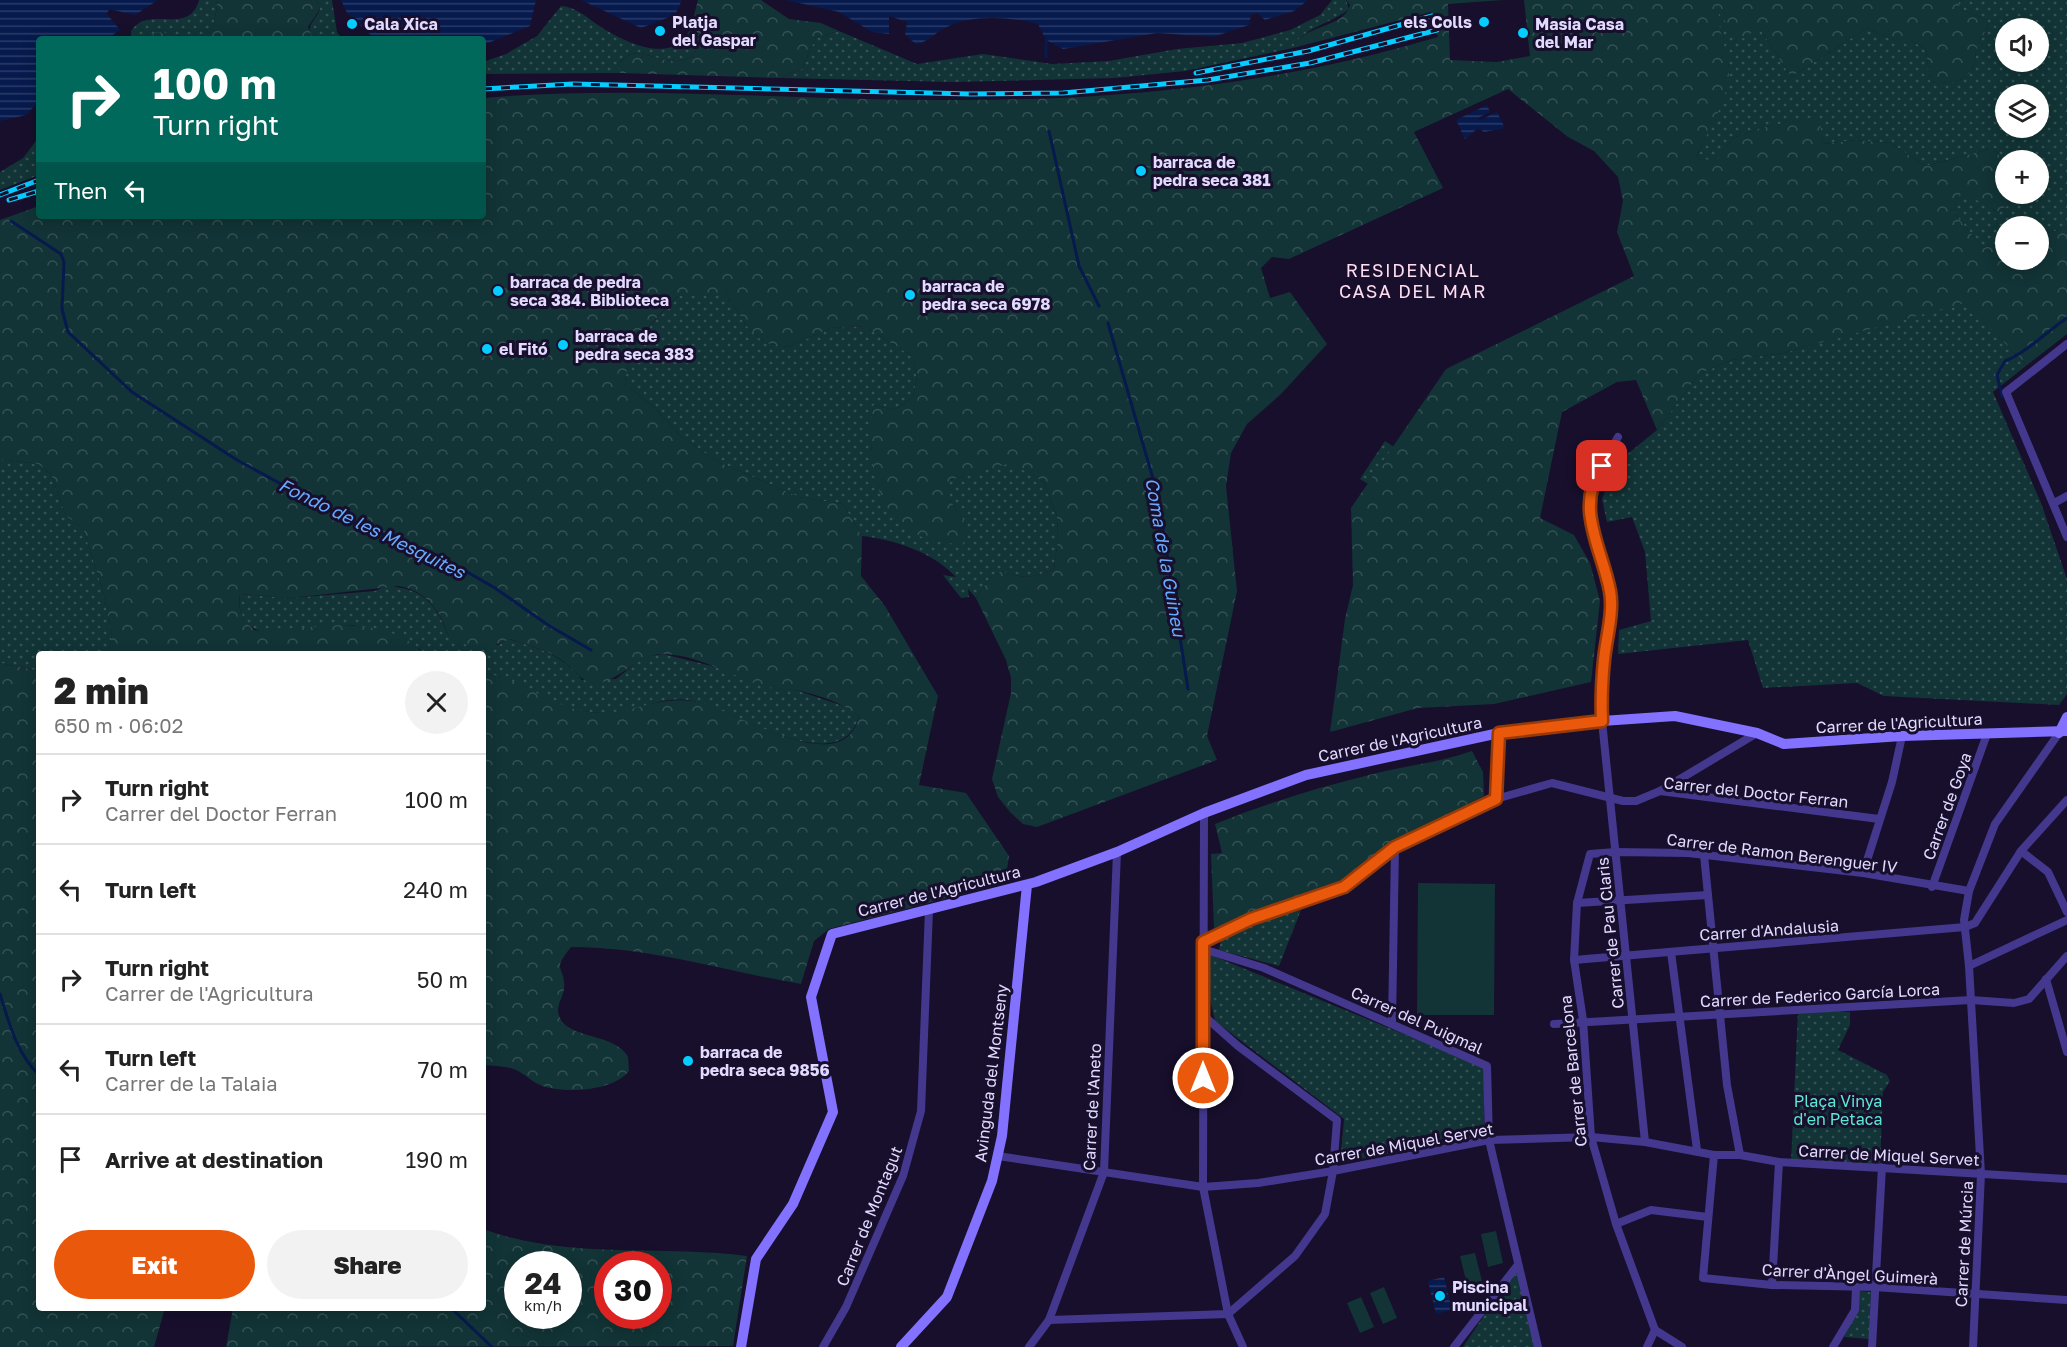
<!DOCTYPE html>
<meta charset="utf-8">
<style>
:root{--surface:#fff;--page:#f2f2f2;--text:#222;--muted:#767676;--line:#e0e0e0;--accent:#ea580c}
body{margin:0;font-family:"Golos Text",sans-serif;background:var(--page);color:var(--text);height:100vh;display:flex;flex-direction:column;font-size:22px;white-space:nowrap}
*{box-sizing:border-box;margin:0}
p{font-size:20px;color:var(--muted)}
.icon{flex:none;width:33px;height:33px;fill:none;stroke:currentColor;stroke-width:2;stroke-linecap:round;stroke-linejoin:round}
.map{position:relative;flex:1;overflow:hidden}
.drawer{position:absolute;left:36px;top:651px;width:450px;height:660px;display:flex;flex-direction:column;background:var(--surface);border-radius:6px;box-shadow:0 3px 15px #0003}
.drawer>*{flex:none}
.guide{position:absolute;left:36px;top:36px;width:450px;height:183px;border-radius:6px;box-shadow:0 3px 15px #0003;background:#00695c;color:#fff;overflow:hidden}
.controls{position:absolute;left:1995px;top:18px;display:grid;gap:12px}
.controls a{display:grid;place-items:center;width:54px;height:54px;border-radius:50%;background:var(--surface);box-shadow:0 3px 15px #0003;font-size:30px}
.speed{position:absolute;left:504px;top:1251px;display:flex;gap:12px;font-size:30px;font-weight:700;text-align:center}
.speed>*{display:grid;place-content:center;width:78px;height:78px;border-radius:50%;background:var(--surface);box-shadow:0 3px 15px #0003;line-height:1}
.speed small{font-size:15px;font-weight:400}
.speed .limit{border:9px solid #d22;background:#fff;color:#111}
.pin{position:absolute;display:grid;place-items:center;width:51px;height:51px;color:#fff;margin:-26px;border-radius:12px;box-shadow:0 3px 9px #0006}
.me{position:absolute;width:66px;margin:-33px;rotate:0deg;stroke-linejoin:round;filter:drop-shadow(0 0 4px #0008)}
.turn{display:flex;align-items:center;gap:21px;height:126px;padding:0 18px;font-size:27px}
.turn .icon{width:78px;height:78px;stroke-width:2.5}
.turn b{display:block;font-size:42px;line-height:51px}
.then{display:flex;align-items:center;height:57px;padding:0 18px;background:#0003;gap:12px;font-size:22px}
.round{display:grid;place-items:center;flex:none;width:63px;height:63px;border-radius:32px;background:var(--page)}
.summary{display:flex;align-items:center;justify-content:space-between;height:102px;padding:0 18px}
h1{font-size:36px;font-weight:800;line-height:45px}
.primary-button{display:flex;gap:12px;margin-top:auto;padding:12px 18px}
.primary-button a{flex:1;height:69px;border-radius:36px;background:var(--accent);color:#fff;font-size:24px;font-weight:800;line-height:69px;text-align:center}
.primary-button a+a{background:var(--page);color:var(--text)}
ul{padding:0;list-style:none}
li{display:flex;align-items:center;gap:18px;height:90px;padding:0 18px;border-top:2px solid var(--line)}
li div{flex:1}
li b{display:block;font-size:22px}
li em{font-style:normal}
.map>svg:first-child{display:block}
.grass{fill:url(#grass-dots);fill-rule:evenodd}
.forest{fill:url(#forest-crowns);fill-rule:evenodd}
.pitch{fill:#123436}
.water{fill:url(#water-rules)}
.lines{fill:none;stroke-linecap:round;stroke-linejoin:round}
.stream{stroke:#071a4d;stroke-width:3}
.street{stroke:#43388d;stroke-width:8}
.secondary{stroke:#8371ff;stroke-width:10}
.rail-casing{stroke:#06cdff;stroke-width:5}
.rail{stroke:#170f2c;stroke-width:3;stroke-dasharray:9;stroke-linecap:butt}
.route-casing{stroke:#983908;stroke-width:15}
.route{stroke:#ea580c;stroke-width:10}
.poi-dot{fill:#06cdff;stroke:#170f2c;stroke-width:2}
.labels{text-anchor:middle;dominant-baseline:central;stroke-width:6;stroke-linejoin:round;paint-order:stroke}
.poi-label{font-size:16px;font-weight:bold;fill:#e2daff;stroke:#170f2c;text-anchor:start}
.street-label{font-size:16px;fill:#e2daff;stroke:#170f2c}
.park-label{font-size:16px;fill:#5de8d3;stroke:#170f2c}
.neighbourhood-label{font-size:18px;letter-spacing:1.5px;fill:#ffdcef;stroke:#170f2c}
.water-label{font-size:18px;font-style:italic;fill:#68aaff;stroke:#170f2c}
</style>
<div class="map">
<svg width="2067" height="1347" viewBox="0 0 2067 1347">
<defs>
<pattern id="grass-dots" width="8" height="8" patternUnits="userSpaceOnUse" patternTransform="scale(1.5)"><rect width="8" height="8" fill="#123436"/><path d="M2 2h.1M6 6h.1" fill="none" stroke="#345154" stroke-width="1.8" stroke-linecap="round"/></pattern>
<pattern id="forest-crowns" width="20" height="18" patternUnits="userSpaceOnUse" patternTransform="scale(1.5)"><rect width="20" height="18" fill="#123436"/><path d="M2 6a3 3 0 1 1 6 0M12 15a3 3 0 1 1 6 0" fill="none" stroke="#345154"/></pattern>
<pattern id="water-rules" width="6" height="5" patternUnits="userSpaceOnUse" patternTransform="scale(1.5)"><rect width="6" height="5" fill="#071a4d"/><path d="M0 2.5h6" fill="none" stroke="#2b3b68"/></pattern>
</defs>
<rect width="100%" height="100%" fill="#170f2c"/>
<g class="grass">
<path d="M199 0H218L214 23 206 39C188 39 173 33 156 32L149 39H131V31C148 4 189 37 199 0Z"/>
<path d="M316 0H332L337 32 342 39H313C304 26 315 22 320 9Z"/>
<path d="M1332 0H1346L1349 9C1333 23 1301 28 1293 48L1185 71 1115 78 953 82 781 78 802 69 816 37 839 31 917 64 983 54 1052 64 1109 61 1177 49 1242 43 1290 30 1320 15Z"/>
<path d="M1962 0H2067V228L2039 235 2038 226H2006L2005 243 1983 248 1953 212 1961 190 1997 212 2026 194H2038V160H2006L2005 163 1994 148 1925 166 1891 143 1856 140 1823 144 1818 117 1760 128 1733 138 1717 161 1696 159 1726 89 1729 66 1718 32V12L1759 27 1791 77 1867 28 1896 41H1912L1926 49 1930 81C1947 84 1969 83 1974 64 1976 58 1975 51 1978 45 1982 35 1988 31 1988 20L1962 10 1958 2ZM2006 28H2038V62H2006ZM2006 94H2038V128H2006Z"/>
<path d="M561 6C574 6 588 18 598 25 617 38 659 60 680 42 686 37 690 30 694 23L700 42C688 79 649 50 632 54 627 55 623 59 620 62V73L483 74V62L506 54 537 36Z"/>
<polygon points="39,137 39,175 0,190 0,172 23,158"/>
<path d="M697 293H725L749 329 765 343 788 347 831 328 864 326 912 356 917 377 913 397 895 410 873 405 871 451 966 524 950 500V480L1011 462 1044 482 1057 517 1058 539 1054 569C1034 578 1022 579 1001 571L990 578 976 598 968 589 969 597 961 598 943 575 956 577C932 552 896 540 862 536L843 504 799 497 716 461 681 436 656 409 625 384C628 345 652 323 678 296Z"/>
<polygon points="1964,302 2027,365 1993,392 2041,503 2067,579 2067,694 2059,705 1884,696 1857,683 1763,688 1748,640 1618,654 1619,630 1651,621 1645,552 1632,517 1607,522 1602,499 1614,465 1657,430 1699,374 1732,360 1784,353"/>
<polygon points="1385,441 1394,447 1370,485 1360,479"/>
<polygon points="0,459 38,464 51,474 66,516 83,528 103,591 112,635 108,654 39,654 39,671 0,663"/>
<path d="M386 586C424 588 436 604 449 637L498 645 509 639C537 648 564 655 582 680L616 679 637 662 650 656 663 654 724 669 760 685 799 691 849 708 859 716C841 783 731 708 693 701 662 695 646 709 617 713 605 714 593 712 581 711 545 706 518 678 483 673V654H424L420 649 381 631 352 625 267 633C246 629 237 615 240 594L291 598 375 591Z"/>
<polygon points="1301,910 1279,966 1219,950 1222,935"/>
<polygon points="1211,955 1484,1067 1484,1130 1481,1136 1340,1163 1344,1119 1215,1021 1209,995 1207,957"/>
<polygon points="1798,1010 1850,1012 1850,1025 1838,1050 1887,1075 1890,1081 1883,1092 1880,1167 1791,1163"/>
<polygon points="1517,1266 1538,1347 1463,1347"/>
<polygon points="1859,1291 1871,1292 1869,1339 1844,1337 1857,1312"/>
</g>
<g class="forest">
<polygon points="218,0 316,0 320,9 308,27 313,39 205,39 214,23"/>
<path d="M698 0H761L789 19 821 23 839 31 816 37 802 69 781 78 620 73V62C624 59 627 55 632 54 649 50 688 79 700 42L693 19Z"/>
<path d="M1346 0H1503L1448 4 1450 60 1497 62 1530 56 1524 0H1962L1958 2 1962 10 1988 20C1988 31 1982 35 1978 45 1975 51 1976 58 1974 64 1969 83 1947 84 1930 81L1926 49 1912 41H1896L1867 28 1791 77 1759 27 1739 41 1719 13C1718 36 1728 49 1729 68 1730 99 1707 131 1696 159L1717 160 1733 138 1760 128 1819 116 1823 144 1856 140 1891 143 1925 166 1994 148 2005 163 2006 194H2026L1997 212 1961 191 1953 212 1983 248 2005 243 2006 260H2038L2039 235 2067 228V334L2027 365 1964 303 1784 353 1732 360 1699 374 1657 430 1636 380 1617 382 1562 412 1540 518 1574 535 1590 563 1600 601 1591 682 1494 704 1418 708 1330 732 1345 619 1353 585 1351 508 1446 369 1634 276 1617 232 1623 201 1618 177 1594 151 1568 137 1508 89 1414 132 1443 188 1289 259 1272 257 1261 268 1270 298 1290 292 1327 344 1281 394 1247 424 1231 453 1226 486 1237 591 1207 736 1217 760 1037 827 1023 824 1010 812 998 797 992 779 1011 693V678L1006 660 976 598 990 578 1001 571C1022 579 1034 578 1054 569L1058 539 1057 517 1044 482 1011 463 950 480V500L966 524 963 544C878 544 865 474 873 405L895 410 913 397 917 377 912 356 864 326 831 328 788 347 765 343 749 329 725 293 678 296C652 322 628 345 625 384L656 409 681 436 716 461 799 497 843 504 862 536 861 576 885 606 938 696 919 785 966 793 1009 856 1005 883 829 929 814 941 801 984C724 971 650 947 571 947 550 973 566 965 564 989 563 996 558 1003 558 1011 561 1041 615 1031 628 1057L629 1071C612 1092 563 1094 540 1085 529 1080 522 1071 511 1068 502 1066 492 1066 483 1065V673C521 678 550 707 590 712 631 717 655 694 698 702 733 709 844 784 859 716 844 704 819 695 800 691 786 689 772 689 759 685 729 674 695 654 662 654 638 654 621 681 592 685 580 679 574 669 563 661 548 650 527 645 510 639 489 650 469 649 449 637 440 611 428 592 399 586L291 598 240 594C237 610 243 619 254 630 274 634 290 629 310 627 346 623 398 624 424 654H108L112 635 103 591 83 528 66 516 51 474 38 464 0 459V220L39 206V216H483V98C636 85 789 100 942 100 1113 101 1273 86 1438 37L1431 12 1293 48C1302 24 1344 29 1350 5Z"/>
<polygon points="156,32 170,33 190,39 149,39"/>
<polygon points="0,663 39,671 39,1308 165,1308 154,1347 0,1347"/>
<path d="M1472 751 1483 772 1484 796 1393 843 1341 884 1214 928 1211 854 1222 853 1215 824C1265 804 1316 788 1369 775 1403 766 1438 763 1472 751Z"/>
<path d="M483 1229C567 1260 660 1245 747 1256L733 1346 226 1347 233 1308H483ZM568 1264V1316H518V1264ZM658 1264V1316H608V1264Z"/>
</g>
<g class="pitch">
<polygon points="1418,883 1495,884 1494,1015 1417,1015"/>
<polygon points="1496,1231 1503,1263 1488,1267 1481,1234"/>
<polygon points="1475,1253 1483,1285 1468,1289 1460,1256"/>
<polygon points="1384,1287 1397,1318 1383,1324 1370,1293"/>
<polygon points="1361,1297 1374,1327 1360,1333 1347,1303"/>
</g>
<g class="water">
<polygon points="0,0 158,0 135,15 109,9 107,14 120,30 107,39 39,39 39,101 26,115 0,121"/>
<polygon points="341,0 536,0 530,26 483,45 483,39 375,39 347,13"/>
<polygon points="581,0 682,0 675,15 641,28"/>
<path d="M786 0H1308L1294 11 1265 20 1257 13 1251 15 1249 25 1213 37 1157 33 1063 49 1046 40 1038 24C1010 17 971 14 945 28 934 34 929 40 917 45L905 35 907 22 889 16V34L872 32 839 12Z"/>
<polygon points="1487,105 1490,112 1478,118 1480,120 1497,112 1505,128 1484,132 1478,128 1465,139 1456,120"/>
<polygon points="1444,1277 1452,1310 1436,1314 1428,1281"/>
</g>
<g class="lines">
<g class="stream">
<polyline points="1046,40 1046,57"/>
<polyline points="1049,131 1079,266 1099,306"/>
<polyline points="11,221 61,254 64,262 62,309 68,332 132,392 237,460 351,522 443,558 495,588 548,625 591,650"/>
<polyline points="1108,323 1158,496 1188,689"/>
<path d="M2002 397 1997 375 2005 361C2023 355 2049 330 2067 318"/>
<path d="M0 994C9 1023 17 1054 39 1075"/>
<polyline points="451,1308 492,1347"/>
</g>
<g class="street">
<polyline points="2067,344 2006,392 2067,537"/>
<polyline points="1618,437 1593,480 1589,512 1594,542 1610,593 1601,694 1602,721 1645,1142"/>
<polyline points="2054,503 2067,496"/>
<polyline points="1660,791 1757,733"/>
<polyline points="1496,799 1499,733"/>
<polyline points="1204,813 1203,1187 1228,1314 1243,1347"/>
<polyline points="2021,851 2048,872 2067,912"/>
<polyline points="1704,855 1727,1085 1740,1155"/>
<polyline points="1863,873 1892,782 1902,736"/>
<polyline points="1932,887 1987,734"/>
<polyline points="1577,903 1708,895"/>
<polyline points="1203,942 1251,919 1344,887 1395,847 1496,799 1552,783 1623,801 1636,801 1660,791 1879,819"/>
<polyline points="1203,949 1264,968 1487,1066 1489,1140 1538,1347"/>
<polyline points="1671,952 1697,1150"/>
<polyline points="1574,960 1965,927 1975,923 2021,851 2067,800"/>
<polyline points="1969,966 2067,920"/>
<polyline points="2046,979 2067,1052"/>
<polyline points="1392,1024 1395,847"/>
<polyline points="1554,1024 1971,1000 2014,1003 2029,999 2067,956"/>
<polyline points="1714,1155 1703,1278 1772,1285 1874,1287 2067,1300"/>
<polyline points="998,1156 1203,1187 1258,1183 1333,1171 1489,1140 1591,1137 1645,1142 1714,1155 1740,1155 1779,1162 2067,1179"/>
<polyline points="1616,1224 1651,1210 1708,1217"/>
<polyline points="1772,1285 1779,1162"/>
<polyline points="1049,1320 1228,1314 1295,1256 1325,1214 1333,1171 1337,1120 1238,1046 1203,1015"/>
<polyline points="1655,1330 1682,1347"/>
<polyline points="823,1347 846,1307 903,1176 921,1111 929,910"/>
<polyline points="1029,1347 1049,1320 1104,1172 1117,852"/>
<polyline points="1454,1347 1517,1266"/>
<polyline points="1647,1347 1655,1330 1616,1224 1591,1137 1583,1020 1574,960 1577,903 1590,854 1615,852 1688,853 1863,873 1969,891"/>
<polyline points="1833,1347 1855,1310 1856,1287"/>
<polyline points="1872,1347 1882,1167"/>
<polyline points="1973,1347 1981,1174 1969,966 1964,920 1969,891 1995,824 2059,733"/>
</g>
<g class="secondary">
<polyline points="2059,733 2067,717"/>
<polyline points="741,1347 756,1259 793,1204 833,1112 811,997 832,934 1036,882 1117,852 1204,813 1306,775 1499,733 1602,721 1675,716 1757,733 1784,744 1902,736 2067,731"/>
<polyline points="901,1347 947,1297 992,1181 1002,1136 1027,885"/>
</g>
<defs>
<g id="rail">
<polyline points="1196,73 1308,51 1432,16"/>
<polyline points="483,89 573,84 970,94 1063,93 1208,80 1310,63 1437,30"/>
<polyline points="0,195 39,180"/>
<polyline points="9,200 39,191"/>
</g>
</defs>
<use href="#rail" class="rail-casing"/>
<use href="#rail" class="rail"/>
</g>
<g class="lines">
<defs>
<path id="route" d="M1203 1078V942L1251 919 1344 887 1395 847 1496 799 1499 733 1602 721C1601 700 1602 680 1604 660 1606 638 1614 613 1610 591 1602 548 1574 508 1602 466"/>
</defs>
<use href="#route" class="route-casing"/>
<use href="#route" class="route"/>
</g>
<g class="poi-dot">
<circle cx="1484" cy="22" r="6"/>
<circle cx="352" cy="24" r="6"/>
<circle cx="660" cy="31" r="6"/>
<circle cx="1523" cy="33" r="6"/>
<circle cx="1141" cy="171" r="6"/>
<circle cx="498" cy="291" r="6"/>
<circle cx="910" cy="295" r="6"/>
<circle cx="563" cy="345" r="6"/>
<circle cx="487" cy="349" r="6"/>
<circle cx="688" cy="1061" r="6"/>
<circle cx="1440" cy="1296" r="6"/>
</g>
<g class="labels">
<g class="poi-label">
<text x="672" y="22">Platja<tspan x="672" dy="18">del Gaspar</tspan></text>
<text x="1472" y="22" text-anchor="end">els Colls</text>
<text x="364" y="24">Cala Xica</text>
<text x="1535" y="24">Masia Casa<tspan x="1535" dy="18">del Mar</tspan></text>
<text x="1153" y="162">barraca de<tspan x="1153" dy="18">pedra seca 381</tspan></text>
<text x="510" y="282">barraca de pedra<tspan x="510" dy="18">seca 384. Biblioteca</tspan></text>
<text x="922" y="286">barraca de<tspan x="922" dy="18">pedra seca 6978</tspan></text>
<text x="575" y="336">barraca de<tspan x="575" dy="18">pedra seca 383</tspan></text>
<text x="499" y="349">el Fitó</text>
<text x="700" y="1052">barraca de<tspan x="700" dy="18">pedra seca 9856</tspan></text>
<text x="1452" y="1287">Piscina<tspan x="1452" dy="18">municipal</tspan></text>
</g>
<g class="street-label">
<text transform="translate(1899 723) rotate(-3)">Carrer de l'Agricultura</text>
<text transform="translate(1400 739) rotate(-12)">Carrer de l'Agricultura</text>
<text transform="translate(1756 792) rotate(6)">Carrer del Doctor Ferran</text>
<text transform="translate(1947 806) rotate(-70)">Carrer de Goya</text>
<text transform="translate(1782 853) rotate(7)">Carrer de Ramon Berenguer IV</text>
<text transform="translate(939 891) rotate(-14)">Carrer de l'Agricultura</text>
<text transform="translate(1769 930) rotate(-4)">Carrer d'Andalusia</text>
<text transform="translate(1610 933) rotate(-96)">Carrer de Pau Claris</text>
<text transform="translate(1820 995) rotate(-3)">Carrer de Federico García Lorca</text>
<text transform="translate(1417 1020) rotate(24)">Carrer del Puigmal</text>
<text transform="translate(1573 1071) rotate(-96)">Carrer de Barcelona</text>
<text transform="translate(991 1073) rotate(-83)">Avinguda del Montseny</text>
<text transform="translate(1092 1107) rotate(-87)">Carrer de l'Aneto</text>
<text transform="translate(1404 1144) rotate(-10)">Carrer de Miquel Servet</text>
<text transform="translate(1889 1155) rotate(3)">Carrer de Miquel Servet</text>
<text transform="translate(869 1216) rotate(-68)">Carrer de Montagut</text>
<text transform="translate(1964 1244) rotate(-87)">Carrer de Múrcia</text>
<text transform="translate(1850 1274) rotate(3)">Carrer d'Àngel Guimerà</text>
</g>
<g class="park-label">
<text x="1838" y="1101">Plaça Vinya<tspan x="1838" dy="18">d'en Petaca</tspan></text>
</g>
<g class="neighbourhood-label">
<text x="1413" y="270">RESIDENCIAL<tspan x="1413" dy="21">CASA DEL MAR</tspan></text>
</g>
<g class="water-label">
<text transform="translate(372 528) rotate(26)">Fondo de les Mesquites</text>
<text transform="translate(1166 557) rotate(80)">Coma de la Guineu</text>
</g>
</g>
</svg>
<div class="controls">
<a><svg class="icon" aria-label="sound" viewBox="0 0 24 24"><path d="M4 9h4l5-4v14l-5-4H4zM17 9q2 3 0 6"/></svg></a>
<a><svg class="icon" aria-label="layers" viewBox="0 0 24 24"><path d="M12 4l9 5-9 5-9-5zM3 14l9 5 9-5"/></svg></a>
<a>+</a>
<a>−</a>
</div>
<div class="speed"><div>24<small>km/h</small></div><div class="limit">30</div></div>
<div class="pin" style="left:1602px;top:466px;background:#d93025"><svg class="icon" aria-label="arrive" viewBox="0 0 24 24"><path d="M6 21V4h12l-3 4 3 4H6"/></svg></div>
<svg class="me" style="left:1203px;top:1078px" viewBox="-20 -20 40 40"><circle r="17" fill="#ea580c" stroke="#fff" stroke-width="3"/><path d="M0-11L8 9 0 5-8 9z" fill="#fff"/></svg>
<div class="guide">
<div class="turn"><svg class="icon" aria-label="right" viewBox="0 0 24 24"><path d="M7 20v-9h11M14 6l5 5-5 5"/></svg><div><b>100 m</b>Turn right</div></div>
<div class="then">Then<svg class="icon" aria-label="left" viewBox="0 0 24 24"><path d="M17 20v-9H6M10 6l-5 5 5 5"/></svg></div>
</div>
<section class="drawer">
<div class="summary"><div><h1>2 min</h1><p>650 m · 06:02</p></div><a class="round"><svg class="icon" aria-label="close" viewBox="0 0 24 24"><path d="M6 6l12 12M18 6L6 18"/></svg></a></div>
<ul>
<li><svg class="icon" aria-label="right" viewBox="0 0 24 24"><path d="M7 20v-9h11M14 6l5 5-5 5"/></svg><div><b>Turn right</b><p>Carrer del Doctor Ferran</p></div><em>100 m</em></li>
<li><svg class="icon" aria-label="left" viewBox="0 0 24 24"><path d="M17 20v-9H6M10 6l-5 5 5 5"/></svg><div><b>Turn left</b></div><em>240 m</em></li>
<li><svg class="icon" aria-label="right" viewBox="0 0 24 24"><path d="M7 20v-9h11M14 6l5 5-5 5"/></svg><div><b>Turn right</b><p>Carrer de l'Agricultura</p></div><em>50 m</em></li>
<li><svg class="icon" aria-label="left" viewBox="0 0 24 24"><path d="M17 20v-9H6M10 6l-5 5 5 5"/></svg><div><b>Turn left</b><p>Carrer de la Talaia</p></div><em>70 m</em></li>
<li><svg class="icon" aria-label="arrive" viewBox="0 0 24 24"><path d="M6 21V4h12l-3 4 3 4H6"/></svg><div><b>Arrive at destination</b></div><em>190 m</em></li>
</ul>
<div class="primary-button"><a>Exit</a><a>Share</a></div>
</section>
</div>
